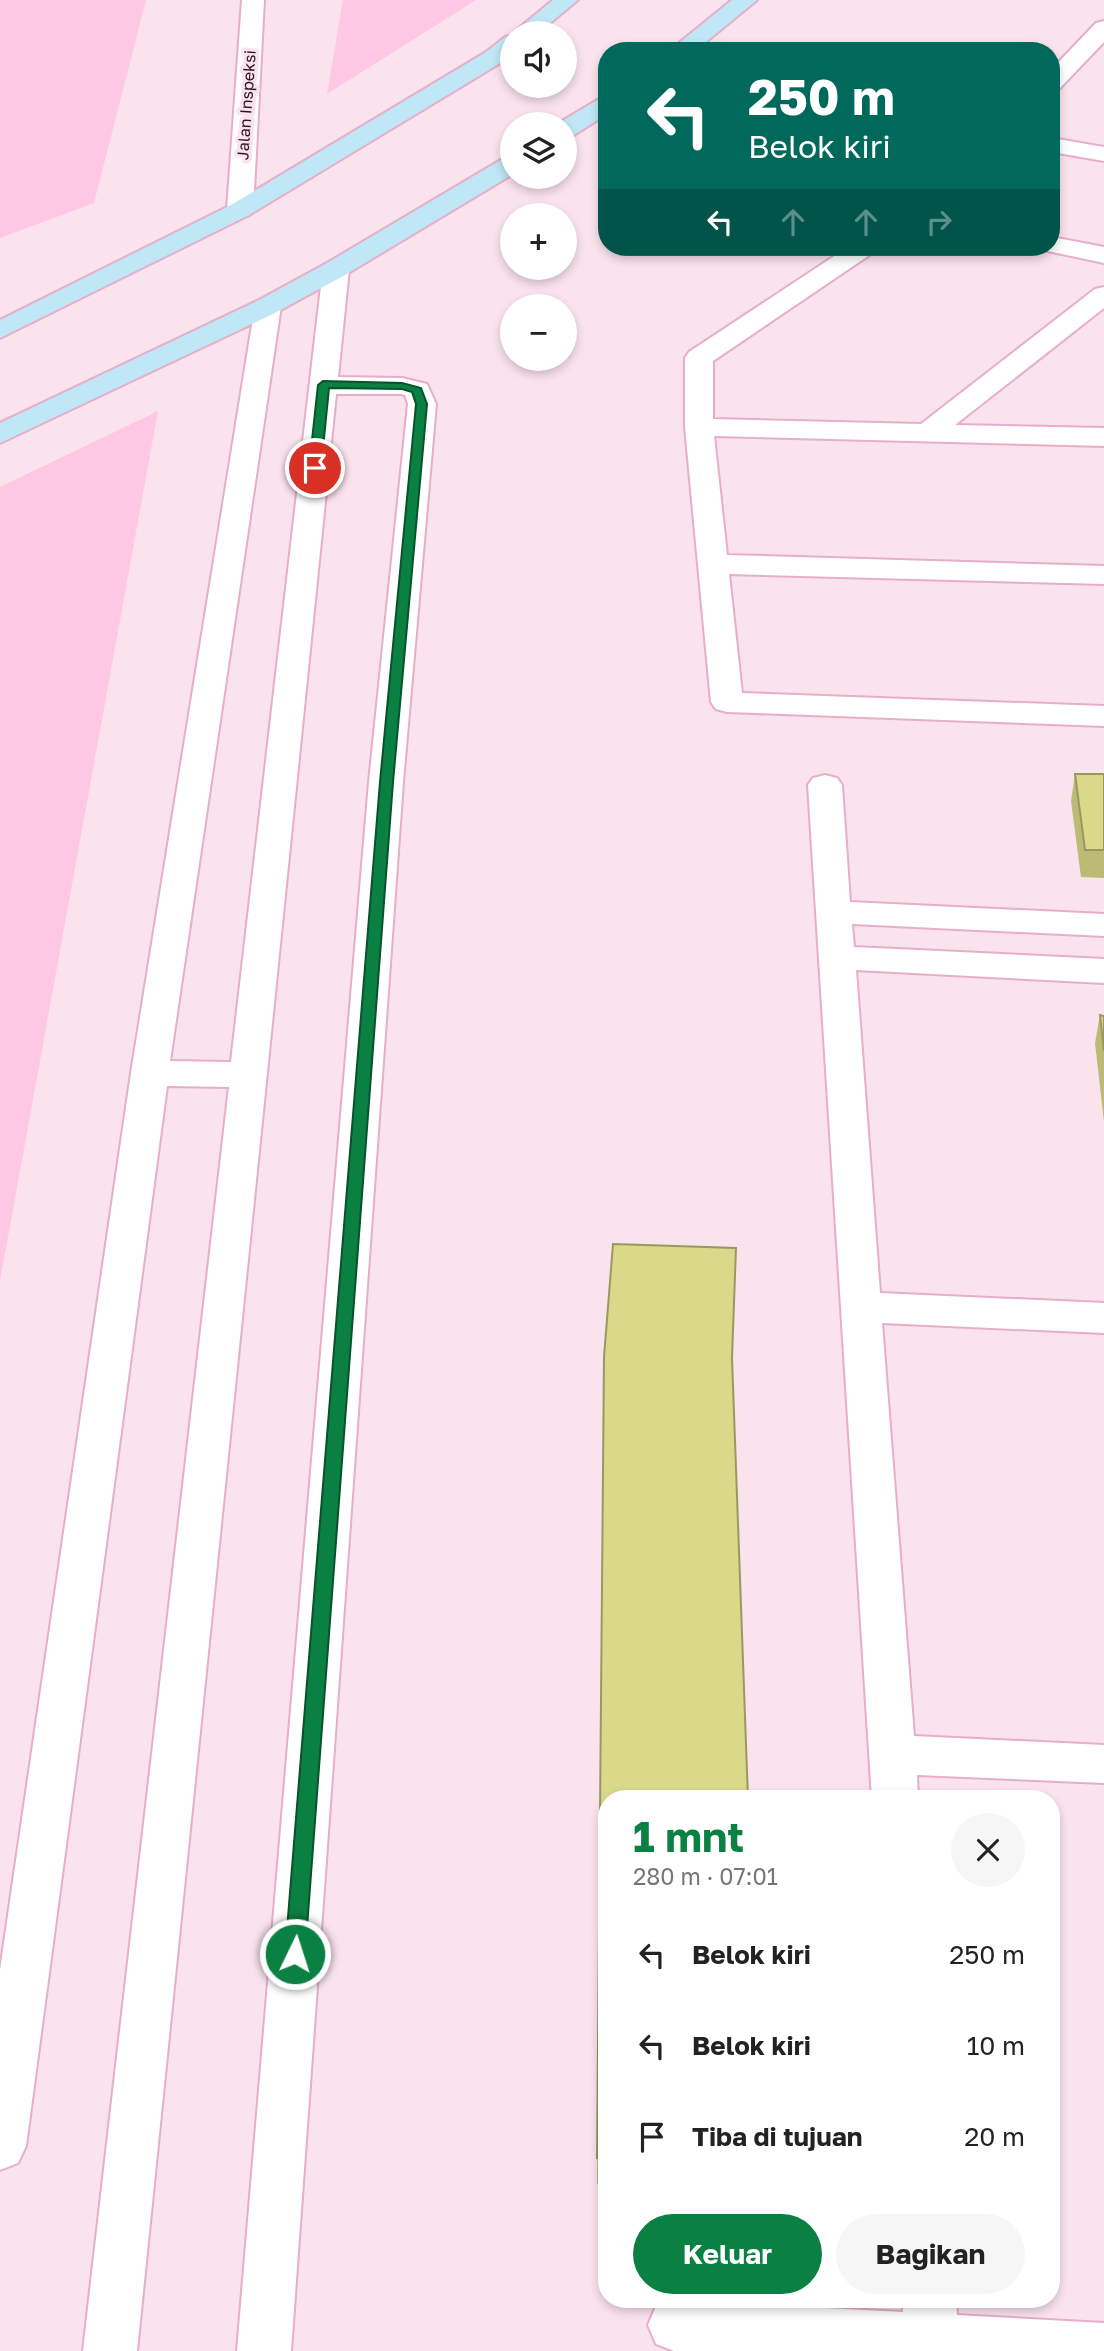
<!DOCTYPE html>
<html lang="id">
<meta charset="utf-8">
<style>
:root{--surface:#fff;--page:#f6f6f6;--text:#222;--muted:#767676;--accent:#0b8043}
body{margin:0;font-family:"Golos Text",sans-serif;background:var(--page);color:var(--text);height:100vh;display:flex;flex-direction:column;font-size:26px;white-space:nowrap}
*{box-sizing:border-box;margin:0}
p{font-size:23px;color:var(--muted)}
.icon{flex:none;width:38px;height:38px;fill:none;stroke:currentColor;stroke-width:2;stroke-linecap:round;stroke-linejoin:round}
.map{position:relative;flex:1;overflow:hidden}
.sheet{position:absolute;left:598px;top:1790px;width:462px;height:518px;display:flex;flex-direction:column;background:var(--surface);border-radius:28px;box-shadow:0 4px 10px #0003}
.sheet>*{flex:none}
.top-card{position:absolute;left:598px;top:42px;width:462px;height:214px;border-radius:28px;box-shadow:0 4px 10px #0003;background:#00695c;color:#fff;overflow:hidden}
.buttons{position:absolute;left:500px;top:21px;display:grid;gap:14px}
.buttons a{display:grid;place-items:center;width:77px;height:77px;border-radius:50%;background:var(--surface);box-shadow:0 4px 10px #0003;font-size:35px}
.pin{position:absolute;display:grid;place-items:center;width:60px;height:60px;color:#fff;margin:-30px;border:4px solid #fff;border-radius:50%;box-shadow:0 2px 7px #0007}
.me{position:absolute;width:77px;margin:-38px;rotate:4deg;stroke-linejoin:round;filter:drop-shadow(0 0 5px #0008)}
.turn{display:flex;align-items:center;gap:24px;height:147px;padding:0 35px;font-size:32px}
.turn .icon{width:91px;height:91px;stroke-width:2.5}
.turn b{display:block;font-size:49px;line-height:60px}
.lanes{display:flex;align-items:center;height:66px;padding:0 35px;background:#0003;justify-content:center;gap:35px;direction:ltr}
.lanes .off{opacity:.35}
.round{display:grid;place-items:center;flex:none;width:74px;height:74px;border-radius:37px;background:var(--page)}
.overview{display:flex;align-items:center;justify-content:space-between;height:119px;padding:0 35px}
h1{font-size:42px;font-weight:700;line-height:52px;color:var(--accent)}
.primary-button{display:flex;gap:14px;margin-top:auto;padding:14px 35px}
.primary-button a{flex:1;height:80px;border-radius:42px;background:var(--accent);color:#fff;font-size:28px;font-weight:700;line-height:80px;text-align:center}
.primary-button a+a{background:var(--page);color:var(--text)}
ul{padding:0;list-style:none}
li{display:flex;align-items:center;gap:21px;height:91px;padding:0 35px}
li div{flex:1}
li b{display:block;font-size:26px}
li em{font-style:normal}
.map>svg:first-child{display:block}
.green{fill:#ffc7e3}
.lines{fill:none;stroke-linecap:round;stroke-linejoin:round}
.street-casing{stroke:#e6aeca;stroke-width:4}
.secondary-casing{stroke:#e6aeca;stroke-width:4}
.street{fill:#fff;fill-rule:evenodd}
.secondary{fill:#c0e7f5;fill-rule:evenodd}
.wall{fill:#bbbb76}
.building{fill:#dad989;stroke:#999860;stroke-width:2}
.route{fill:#0b8043;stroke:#07532c;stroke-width:2}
.labels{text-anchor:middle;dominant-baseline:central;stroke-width:7;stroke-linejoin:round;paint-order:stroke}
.far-street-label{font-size:16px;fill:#2c1722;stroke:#fbe3ee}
</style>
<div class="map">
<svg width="1104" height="2351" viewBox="0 0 1104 2351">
<rect width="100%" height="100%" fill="#fbe3ee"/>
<g class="green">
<polygon points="0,0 146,0 94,203 0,238"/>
<polygon points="343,0 476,0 327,94"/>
<polygon points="158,411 0,1281 0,487"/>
</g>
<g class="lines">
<defs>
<g id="street">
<polygon points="242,0 264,0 253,210 249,215 240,218 231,215 227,210"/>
<polygon points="1104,21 1104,42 1060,88 1052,90 1052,69 1096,23"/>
<polygon points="1052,138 1104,147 1104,161 1052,152"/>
<polygon points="1052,237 1104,247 1104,263 1043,250 1040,247 1052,247"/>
<polygon points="848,247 878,247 874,252 713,361 713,419 921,424 1095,289 1104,287 1104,308 955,425 1104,428 1104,446 714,436 727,555 1104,566 1104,584 729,574 742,693 1104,706 1104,726 727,712 716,709 711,702 685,427 685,358 689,352"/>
<polygon points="336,261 345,263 349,269 338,377 402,378 427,384 436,404 403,782 291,2351 237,2351 369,782 408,404 405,395 401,394 336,394 137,2351 83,2351 229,1087 167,1086 26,2146 18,2163 0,2170 0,1970 131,1073 255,306 259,300 268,298 277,300 281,306 170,1061 231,1062 323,269 327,263"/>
<polygon points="825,775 837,778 842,785 850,902 1104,914 1104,936 852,924 854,947 1104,959 1104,983 856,970 880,1293 1104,1303 1104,1333 882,1323 914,1736 1104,1745 1104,1783 917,1775 918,1799 872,1799 808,785 813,778"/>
<polygon points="673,2300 903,2312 902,2300 956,2300 957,2315 1104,2323 1104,2351 674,2351 656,2344 648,2325 656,2306"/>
</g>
<g id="secondary">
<polygon points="553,0 578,0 538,33 513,33"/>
<polygon points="732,0 757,0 695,51 669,51"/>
<polygon points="513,35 513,54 502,62 249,215 0,338 0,320 231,205 486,52 505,37"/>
<polygon points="607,97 607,114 574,135 565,137 565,124 557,124 599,99"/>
<polygon points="513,156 513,174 345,275 277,312 0,443 0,423 259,300 327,263 504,158"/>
</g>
</defs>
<use href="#street" class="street-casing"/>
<use href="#secondary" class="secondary-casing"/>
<use href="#street" class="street"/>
<use href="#secondary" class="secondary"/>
</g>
<g class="wall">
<polygon points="1075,774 1104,774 1104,878 1081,877 1071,801"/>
<polygon points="1100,1015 1104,1016 1104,1122 1095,1043"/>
<polygon points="604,1357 607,1799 607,2184 597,2184"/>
</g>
<g class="building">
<polygon points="1075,774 1104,774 1104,850 1085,850"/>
<polygon points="1100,1015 1104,1016 1104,1051"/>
<polygon points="613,1244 736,1248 732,1358 748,1799 607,1799 607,2159 597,2158 604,1357"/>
</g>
<polygon class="route" points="323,381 402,383 421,388 427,404 393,782 305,1954 302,1960 295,1963 288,1960 285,1954 380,782 416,404 412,392 402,389 329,388 321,468 315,471 309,468 318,385"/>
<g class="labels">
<g class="far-street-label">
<text transform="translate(246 105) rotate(-86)">Jalan Inspeksi</text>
</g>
</g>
</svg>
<div class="buttons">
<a><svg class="icon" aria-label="sound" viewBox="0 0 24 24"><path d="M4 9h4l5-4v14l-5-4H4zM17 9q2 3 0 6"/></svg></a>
<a><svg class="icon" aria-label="layers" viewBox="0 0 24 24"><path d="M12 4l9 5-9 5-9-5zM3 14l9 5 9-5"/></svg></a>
<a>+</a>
<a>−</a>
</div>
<div class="pin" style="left:315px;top:468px;background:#d93025"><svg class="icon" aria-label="arrive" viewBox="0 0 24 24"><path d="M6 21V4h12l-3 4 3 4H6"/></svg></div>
<svg class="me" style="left:295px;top:1954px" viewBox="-20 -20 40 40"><circle r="17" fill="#0b8043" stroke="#fff" stroke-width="3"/><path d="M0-11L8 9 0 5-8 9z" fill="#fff"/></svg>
<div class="top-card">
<div class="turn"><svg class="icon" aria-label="left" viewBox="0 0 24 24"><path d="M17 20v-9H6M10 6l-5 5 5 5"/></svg><div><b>250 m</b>Belok kiri</div></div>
<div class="lanes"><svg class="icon" aria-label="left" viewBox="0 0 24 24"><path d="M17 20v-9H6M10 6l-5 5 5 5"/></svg><svg class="icon off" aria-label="ahead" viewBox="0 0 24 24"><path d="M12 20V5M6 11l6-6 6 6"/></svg><svg class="icon off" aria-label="ahead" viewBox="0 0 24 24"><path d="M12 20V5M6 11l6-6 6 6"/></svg><svg class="icon off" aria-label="right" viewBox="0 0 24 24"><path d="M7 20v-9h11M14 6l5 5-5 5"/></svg></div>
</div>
<section class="sheet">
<div class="overview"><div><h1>1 mnt</h1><p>280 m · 07:01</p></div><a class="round"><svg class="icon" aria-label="close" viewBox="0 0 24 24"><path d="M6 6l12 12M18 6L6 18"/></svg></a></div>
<ul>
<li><svg class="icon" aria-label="left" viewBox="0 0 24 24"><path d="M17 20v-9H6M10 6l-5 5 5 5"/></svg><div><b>Belok kiri</b></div><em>250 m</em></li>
<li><svg class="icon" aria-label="left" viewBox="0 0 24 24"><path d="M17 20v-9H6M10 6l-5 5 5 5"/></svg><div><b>Belok kiri</b></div><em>10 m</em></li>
<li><svg class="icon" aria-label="arrive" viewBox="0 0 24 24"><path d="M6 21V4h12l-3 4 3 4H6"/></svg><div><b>Tiba di tujuan</b></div><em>20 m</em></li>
</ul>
<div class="primary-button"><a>Keluar</a><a>Bagikan</a></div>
</section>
</div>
